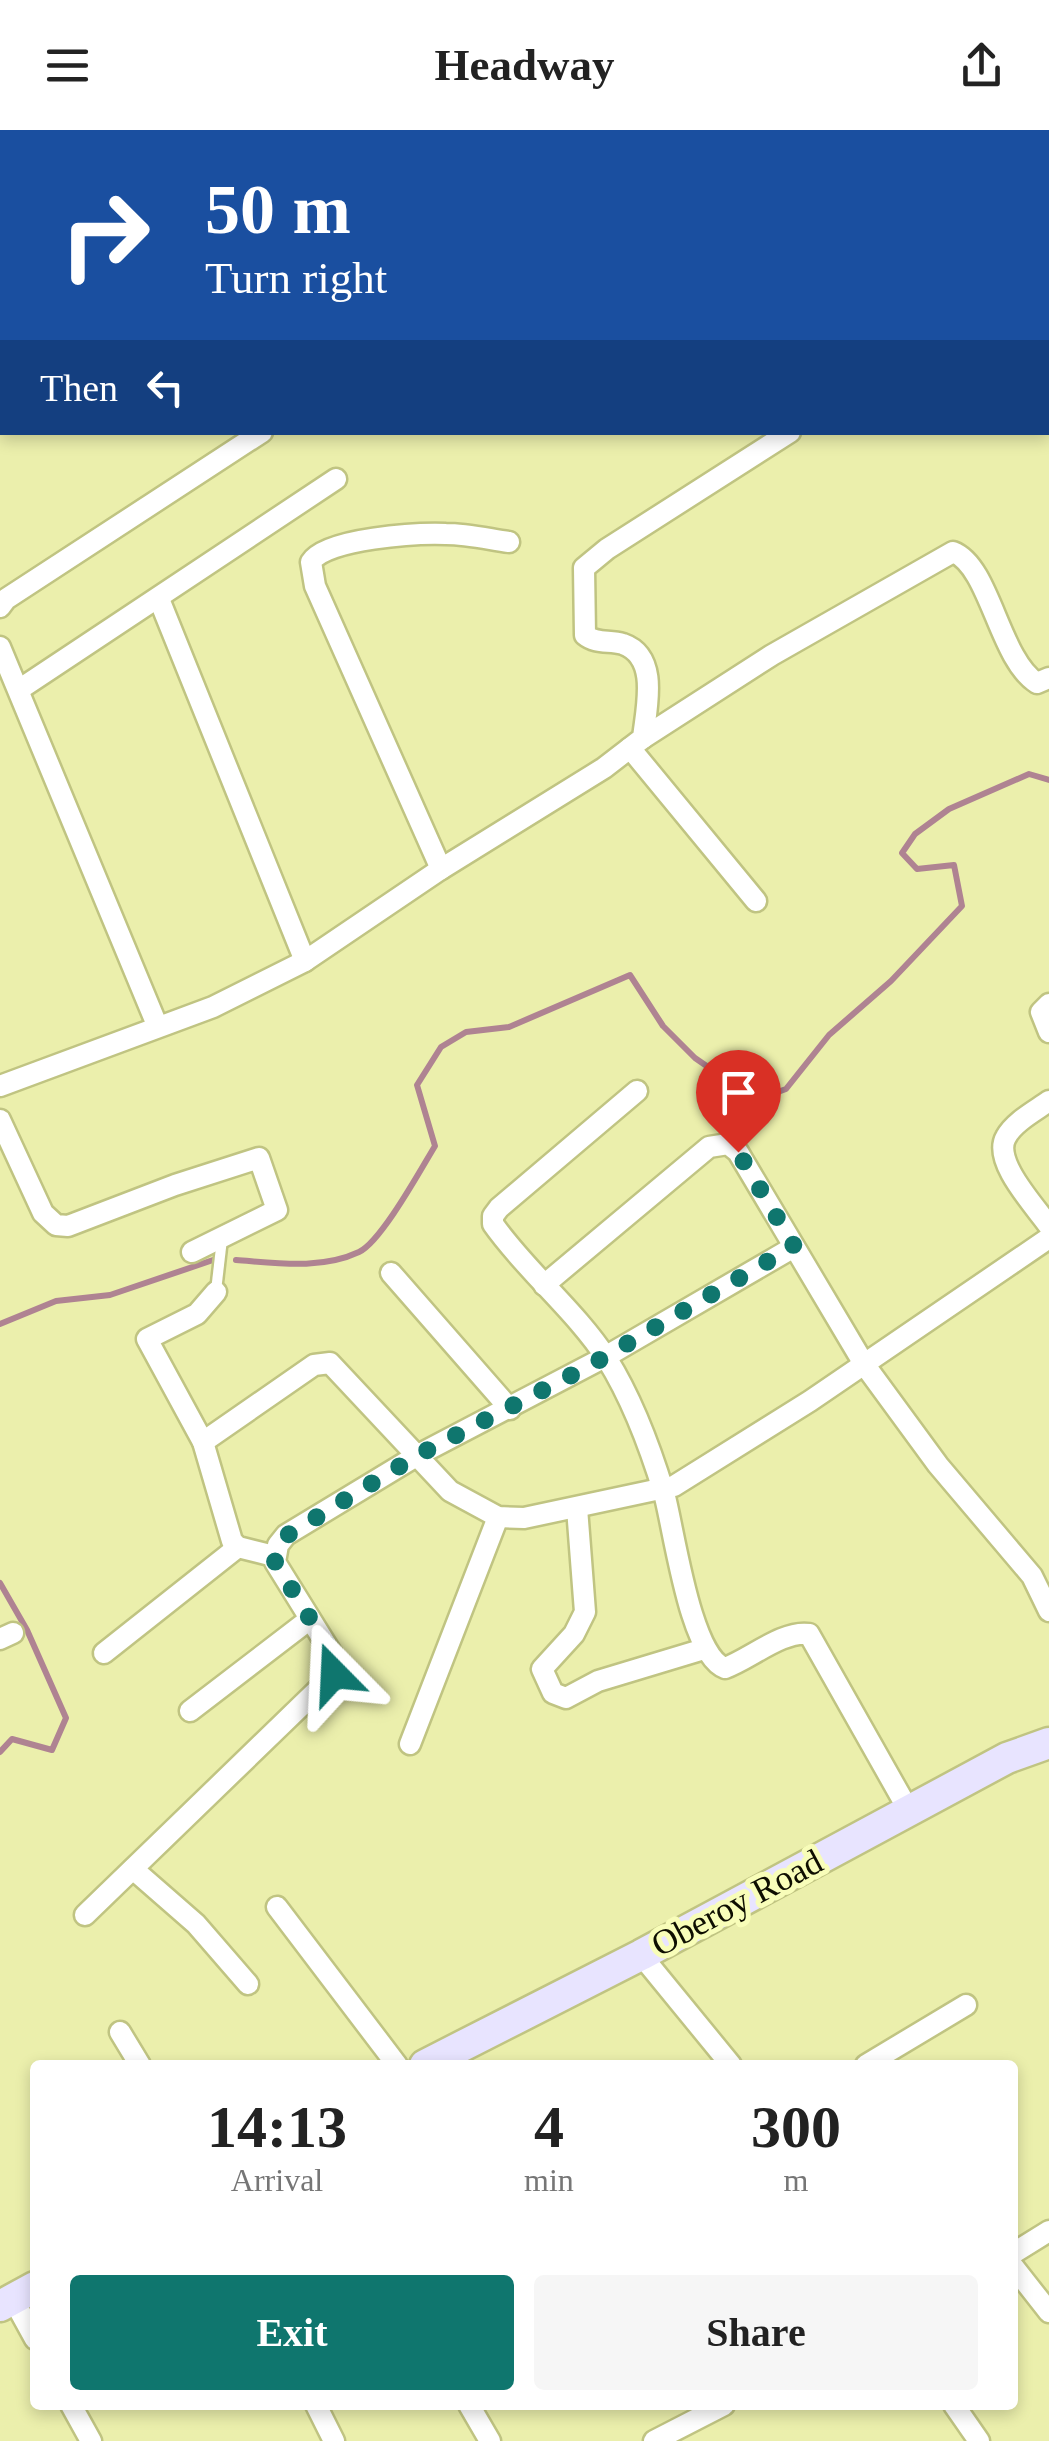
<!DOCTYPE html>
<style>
:root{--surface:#fff;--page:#f6f6f6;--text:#222;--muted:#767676;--accent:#0f766e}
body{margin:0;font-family:"Times New Roman",serif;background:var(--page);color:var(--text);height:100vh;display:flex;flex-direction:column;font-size:38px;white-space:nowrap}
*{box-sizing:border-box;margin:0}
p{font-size:32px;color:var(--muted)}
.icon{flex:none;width:55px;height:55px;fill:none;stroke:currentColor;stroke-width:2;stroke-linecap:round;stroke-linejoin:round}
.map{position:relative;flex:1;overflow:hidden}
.details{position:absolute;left:30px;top:1930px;width:988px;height:350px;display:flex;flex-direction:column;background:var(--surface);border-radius:10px;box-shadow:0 5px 15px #0003}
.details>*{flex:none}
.hud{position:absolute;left:0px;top:0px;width:1050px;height:305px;box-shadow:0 5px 15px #0003;background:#1a4fa0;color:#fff;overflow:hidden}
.pin{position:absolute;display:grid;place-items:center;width:85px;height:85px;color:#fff;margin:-102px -42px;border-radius:50% 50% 50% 0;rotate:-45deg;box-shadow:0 0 10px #0007}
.pin .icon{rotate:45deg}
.me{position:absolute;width:110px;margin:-55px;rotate:339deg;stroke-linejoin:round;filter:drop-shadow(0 0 8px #0008)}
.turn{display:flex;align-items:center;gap:35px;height:210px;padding:0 40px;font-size:45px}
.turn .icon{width:130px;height:130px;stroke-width:2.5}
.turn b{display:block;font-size:70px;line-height:85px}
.then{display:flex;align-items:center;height:95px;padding:0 40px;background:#0003;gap:20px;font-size:38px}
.eta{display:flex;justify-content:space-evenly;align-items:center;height:170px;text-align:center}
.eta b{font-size:60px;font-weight:800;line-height:70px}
.cta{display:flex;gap:20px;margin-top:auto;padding:20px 40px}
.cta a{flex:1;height:115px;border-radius:10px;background:var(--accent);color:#fff;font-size:40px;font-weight:800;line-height:115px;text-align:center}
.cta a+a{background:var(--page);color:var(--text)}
header{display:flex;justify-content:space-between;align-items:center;height:130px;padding:0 40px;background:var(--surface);font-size:45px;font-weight:800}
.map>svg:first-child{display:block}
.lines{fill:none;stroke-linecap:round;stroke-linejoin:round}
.stream{stroke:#af8392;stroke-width:6}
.lane-casing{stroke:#c0c482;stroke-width:15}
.street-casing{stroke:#c0c482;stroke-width:25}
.secondary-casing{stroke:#c0c482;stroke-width:35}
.path{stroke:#949668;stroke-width:4;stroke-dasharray:8 8;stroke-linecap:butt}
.lane{stroke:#fff;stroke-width:10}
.street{stroke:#fff;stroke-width:20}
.secondary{stroke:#e8e4ff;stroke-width:30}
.route{stroke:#0f766e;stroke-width:18;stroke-dasharray:0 32.4}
.labels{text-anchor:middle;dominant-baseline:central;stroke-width:10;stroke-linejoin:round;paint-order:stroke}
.street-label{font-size:35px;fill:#0e0e00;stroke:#f8fdb9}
</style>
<header><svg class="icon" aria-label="menu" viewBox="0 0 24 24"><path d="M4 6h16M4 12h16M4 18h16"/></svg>Headway<svg class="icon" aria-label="share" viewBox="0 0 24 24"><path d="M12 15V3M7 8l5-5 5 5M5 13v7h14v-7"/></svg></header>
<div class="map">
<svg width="1049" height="2311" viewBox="0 0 1049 2311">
<rect width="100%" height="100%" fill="#ebefac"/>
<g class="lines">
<g class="stream">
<path d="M236 1130C276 1133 321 1140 359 1122 381 1112 421 1039 435 1016L417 955 441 917 466 902 509 897 630 845 663 896 695 928 756 970 786 959 829 905 891 851 962 776 954 735 917 739 902 723 915 704 949 679 1029 644 1049 650"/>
<polyline points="0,1194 56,1171 110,1165 216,1129"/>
<polyline points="0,1453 27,1500 66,1588 52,1620 12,1609 0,1622"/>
</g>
<defs>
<polyline id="lane" points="216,1161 222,1109"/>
<g id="street">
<polyline points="196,0 198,2"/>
<polyline points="159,469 305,831"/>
<polyline points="0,477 6,469 262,302"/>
<polyline points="0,517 157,895"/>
<polyline points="20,559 336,349"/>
<path d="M643 608 772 525 953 422C990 436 999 529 1037 553L1049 548"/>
<polyline points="630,618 756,771"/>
<path d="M441 739 315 456 311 432C326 408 418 403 446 404 467 404 488 409 509 412"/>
<polyline points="1049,874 1041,882 1049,902"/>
<path d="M0 956 213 877 305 831 441 739 604 638 643 608C646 579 660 527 623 514 609 510 596 514 585 505L584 438 607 419 790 302"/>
<path d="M637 961 499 1078 493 1086V1094C526 1141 576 1181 607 1229 632 1269 650 1317 664 1363 674 1399 690 1526 725 1538 750 1529 783 1500 809 1504L909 1681"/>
<path d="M1049 971C1035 981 1014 992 1006 1007 992 1031 1035 1076 1049 1096"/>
<polyline points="0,990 43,1083 56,1095 68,1096 175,1055 259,1028 277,1080 192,1122"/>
<polyline points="391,1143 510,1279"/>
<polyline points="544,1155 709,1017 728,1014 738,1022 864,1234 938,1335 1032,1446 1049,1481"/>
<polyline points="216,1162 197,1184 147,1209 203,1312 232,1411 238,1417 274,1426"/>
<polyline points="203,1312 314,1235 330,1233 450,1361 498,1387 524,1388 674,1356 810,1271 1049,1108"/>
<polyline points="577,1378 585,1482 574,1504 542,1539 553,1563 566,1568 598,1551 704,1519"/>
<polyline points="0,1509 13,1503"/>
<polyline points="104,1523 238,1417"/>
<polyline points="190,1581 310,1489"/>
<polyline points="410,1614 498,1387"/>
<polyline points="133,1739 196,1794 248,1854"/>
<polyline points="277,1777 397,1935"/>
<polyline points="85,1785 334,1544 336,1537 332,1524 275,1432 278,1415 286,1405 418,1325 605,1227 794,1117"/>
<polyline points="641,1825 731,1935"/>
<polyline points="120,1902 140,1935"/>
<polyline points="866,1935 966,1875"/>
<polyline points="1012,2124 1049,2101"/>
<polyline points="1012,2135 1049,2182"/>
<polyline points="13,2169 35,2209"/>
<polyline points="71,2275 91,2311"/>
<polyline points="316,2275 334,2311"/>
<polyline points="469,2275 490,2311"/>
<polyline points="954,2275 979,2311"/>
<polyline points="654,2311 724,2275"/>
</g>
<g id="secondary">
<polyline points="425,1935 641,1825 1007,1628 1049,1613"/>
<polyline points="0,2176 35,2157"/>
</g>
</defs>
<use href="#lane" class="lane-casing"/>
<use href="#street" class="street-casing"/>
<use href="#secondary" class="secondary-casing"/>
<polyline class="path" points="706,2 709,0"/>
<use href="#lane" class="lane"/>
<use href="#street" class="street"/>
<use href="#secondary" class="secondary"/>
</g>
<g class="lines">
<polyline class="route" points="334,1544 336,1537 332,1524 275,1432 278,1414 286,1406 418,1325 589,1236 794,1116 738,1022"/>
</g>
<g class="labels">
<g class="street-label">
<text transform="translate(737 1773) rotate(-28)">Oberoy Road</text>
</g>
</g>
</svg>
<div class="pin" style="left:738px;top:1022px;background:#d93025"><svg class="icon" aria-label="arrive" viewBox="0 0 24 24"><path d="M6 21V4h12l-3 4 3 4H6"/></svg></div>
<svg class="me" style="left:334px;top:1544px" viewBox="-20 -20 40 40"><path d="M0-17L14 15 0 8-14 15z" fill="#0f766e" stroke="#fff" stroke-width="4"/></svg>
<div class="hud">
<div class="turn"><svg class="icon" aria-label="right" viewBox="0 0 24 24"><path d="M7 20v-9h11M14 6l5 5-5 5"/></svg><div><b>50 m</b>Turn right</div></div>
<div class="then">Then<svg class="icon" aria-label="left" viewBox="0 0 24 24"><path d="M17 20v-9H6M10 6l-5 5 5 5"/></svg></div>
</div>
<section class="details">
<div class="eta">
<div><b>14:13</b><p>Arrival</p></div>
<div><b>4</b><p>min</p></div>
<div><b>300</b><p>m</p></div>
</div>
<div class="cta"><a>Exit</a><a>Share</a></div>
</section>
</div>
